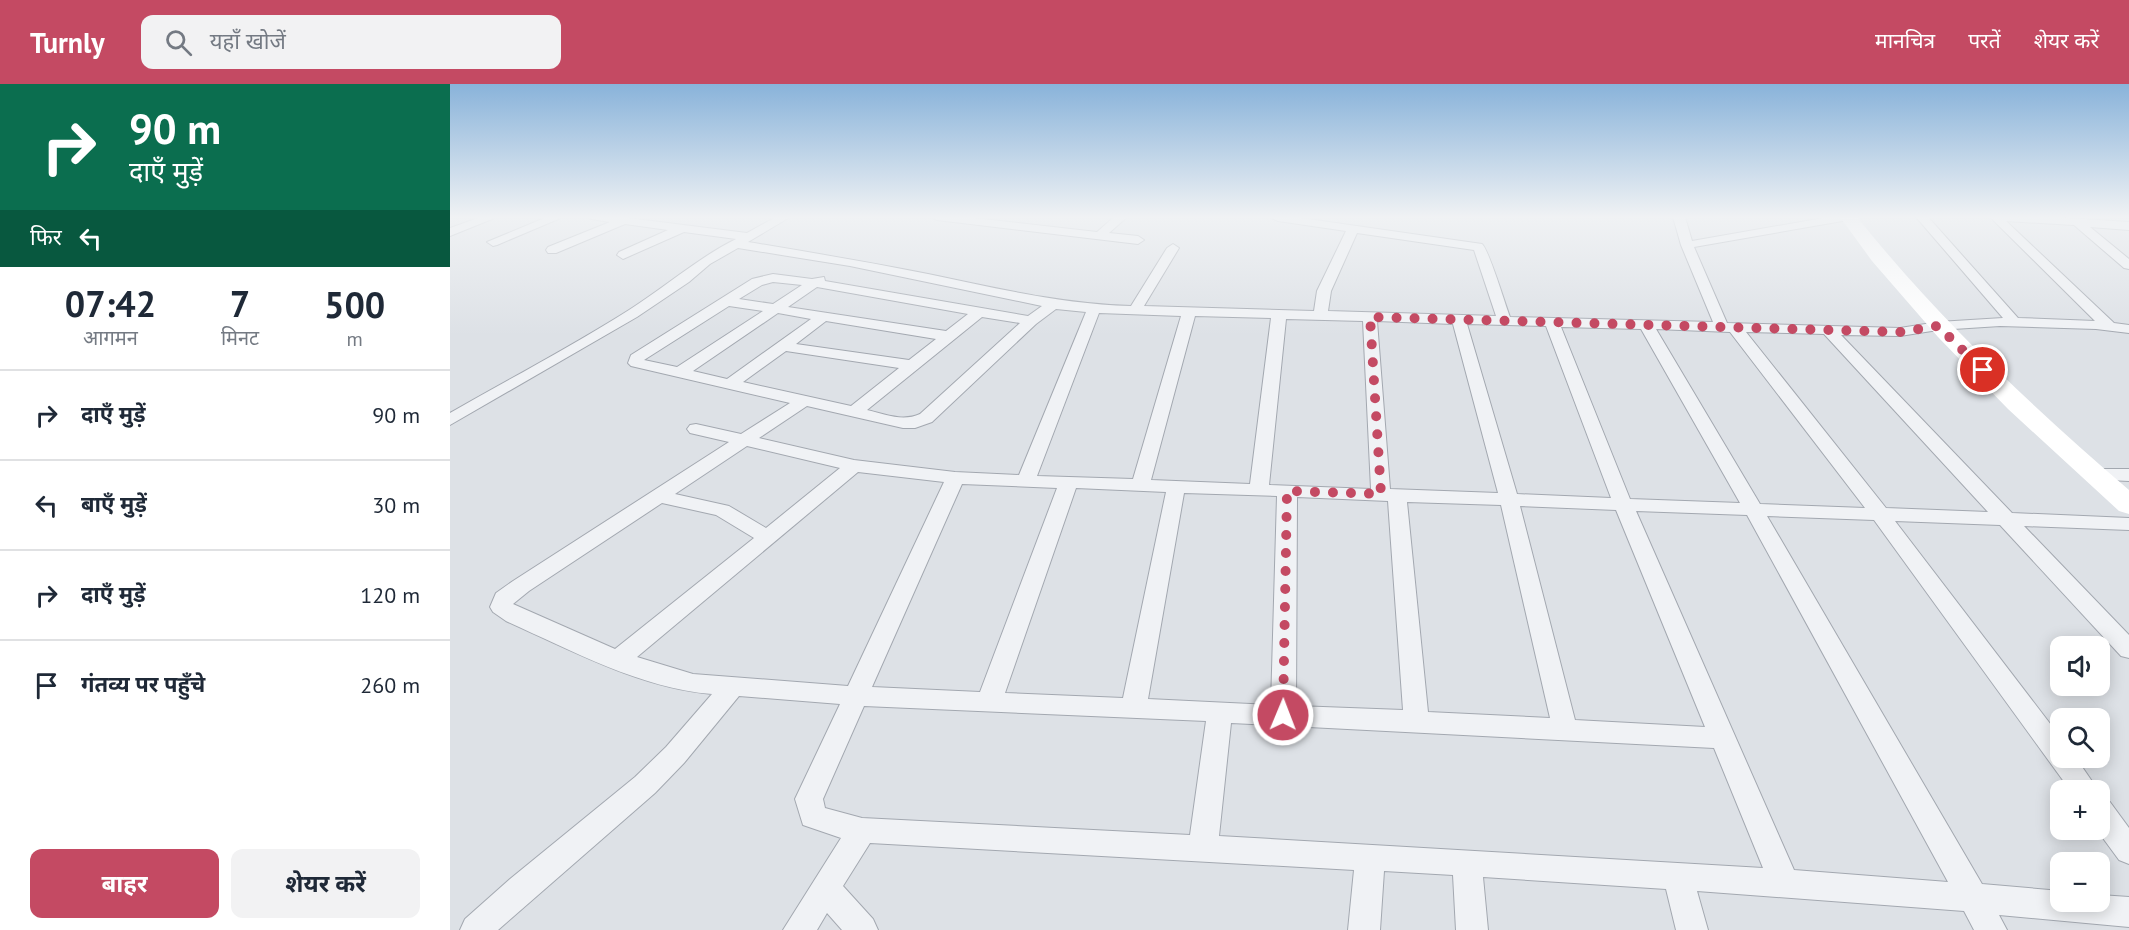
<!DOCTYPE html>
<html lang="hi">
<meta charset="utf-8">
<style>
:root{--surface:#fff;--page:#f2f2f3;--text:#1f2937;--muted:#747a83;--line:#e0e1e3;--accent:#c44a63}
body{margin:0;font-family:"PT Sans","Noto Sans Devanagari",sans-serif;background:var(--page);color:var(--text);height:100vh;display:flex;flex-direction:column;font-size:22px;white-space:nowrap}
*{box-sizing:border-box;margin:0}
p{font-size:20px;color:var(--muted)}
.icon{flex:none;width:33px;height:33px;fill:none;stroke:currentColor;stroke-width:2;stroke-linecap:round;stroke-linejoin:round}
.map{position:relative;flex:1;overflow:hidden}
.sheet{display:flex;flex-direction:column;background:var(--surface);width:450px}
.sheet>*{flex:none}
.banner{background:#0b6e4f;color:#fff;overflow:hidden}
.controls{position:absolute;left:1600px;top:552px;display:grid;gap:12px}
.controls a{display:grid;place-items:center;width:60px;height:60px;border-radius:12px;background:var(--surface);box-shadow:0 3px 15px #0003;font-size:30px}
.pin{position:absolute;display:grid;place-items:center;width:51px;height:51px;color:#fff;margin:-26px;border:3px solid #fff;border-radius:50%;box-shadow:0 2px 6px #0007}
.me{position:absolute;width:66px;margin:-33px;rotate:1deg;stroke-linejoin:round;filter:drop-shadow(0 0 4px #0008)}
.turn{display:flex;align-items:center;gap:21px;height:126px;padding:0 30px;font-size:27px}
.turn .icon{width:78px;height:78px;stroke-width:2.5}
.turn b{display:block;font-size:42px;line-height:51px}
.then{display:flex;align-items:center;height:57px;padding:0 30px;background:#0003;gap:12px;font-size:22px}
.eta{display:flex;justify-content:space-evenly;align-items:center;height:102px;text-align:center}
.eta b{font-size:36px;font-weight:700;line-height:42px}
.button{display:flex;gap:12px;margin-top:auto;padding:12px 30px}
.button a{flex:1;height:69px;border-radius:12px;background:var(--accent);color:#fff;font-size:24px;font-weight:700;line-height:69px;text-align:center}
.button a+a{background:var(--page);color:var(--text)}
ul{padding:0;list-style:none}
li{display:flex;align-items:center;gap:18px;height:90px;padding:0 30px;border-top:2px solid var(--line)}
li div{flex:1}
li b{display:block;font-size:22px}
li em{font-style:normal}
header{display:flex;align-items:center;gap:36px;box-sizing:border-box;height:84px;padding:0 30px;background:var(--accent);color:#fff}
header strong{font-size:28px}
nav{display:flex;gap:33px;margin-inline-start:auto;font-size:21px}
.search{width:420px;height:54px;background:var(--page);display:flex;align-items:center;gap:15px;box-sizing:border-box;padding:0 21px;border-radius:12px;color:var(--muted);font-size:22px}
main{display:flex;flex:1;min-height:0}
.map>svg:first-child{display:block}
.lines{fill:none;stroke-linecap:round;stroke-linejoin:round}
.street-casing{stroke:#a3a8b0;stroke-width:2}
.street{fill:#f0f2f5;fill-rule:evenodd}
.secondary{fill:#fff;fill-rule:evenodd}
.route{stroke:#c44a63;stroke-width:10;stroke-dasharray:0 18}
</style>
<header>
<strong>Turnly</strong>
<div class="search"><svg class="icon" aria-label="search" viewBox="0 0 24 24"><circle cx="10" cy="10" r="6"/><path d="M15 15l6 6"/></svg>यहाँ खोजें</div>
<nav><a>मानचित्र</a><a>परतें</a><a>शेयर करें</a></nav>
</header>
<main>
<section class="sheet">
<div class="banner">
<div class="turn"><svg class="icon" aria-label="right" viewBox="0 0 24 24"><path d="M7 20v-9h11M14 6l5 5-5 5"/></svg><div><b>90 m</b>दाएँ मुड़ें</div></div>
<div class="then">फिर<svg class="icon" aria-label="left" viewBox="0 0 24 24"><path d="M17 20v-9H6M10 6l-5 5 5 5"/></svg></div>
</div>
<div class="eta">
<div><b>07:42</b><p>आगमन</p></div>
<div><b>7</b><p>मिनट</p></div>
<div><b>500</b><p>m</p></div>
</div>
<ul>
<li><svg class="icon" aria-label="right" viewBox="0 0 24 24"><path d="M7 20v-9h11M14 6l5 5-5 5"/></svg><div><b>दाएँ मुड़ें</b></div><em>90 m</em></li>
<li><svg class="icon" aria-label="left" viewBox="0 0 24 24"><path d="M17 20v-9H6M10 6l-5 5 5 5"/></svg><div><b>बाएँ मुड़ें</b></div><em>30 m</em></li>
<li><svg class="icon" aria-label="right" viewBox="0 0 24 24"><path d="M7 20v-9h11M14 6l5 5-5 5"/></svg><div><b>दाएँ मुड़ें</b></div><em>120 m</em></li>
<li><svg class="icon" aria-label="arrive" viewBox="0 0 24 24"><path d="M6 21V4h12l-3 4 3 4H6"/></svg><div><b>गंतव्य पर पहुँचे</b></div><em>260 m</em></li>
</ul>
<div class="button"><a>बाहर</a><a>शेयर करें</a></div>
</section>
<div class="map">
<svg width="1679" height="846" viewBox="0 0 1679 846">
<rect width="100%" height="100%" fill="#dde1e6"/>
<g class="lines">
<defs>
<g id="street">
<polygon points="31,133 47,133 0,152 0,144"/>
<polygon points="97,133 113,133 47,161 43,162 37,158"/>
<path d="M139 133H170L297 149 326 133H340L298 158C358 168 418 178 478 190 545 204 611 220 681 222L717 164 723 160 729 164 694 222 864 227 867 207 896 147 828 137 822 134 844 133 1032 160C1039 166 1055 220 1060 233L1263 238 1231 161 1223 133H1235L1242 157 1379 133H1404L1398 136 1244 163 1277 239 1450 244 1488 238 1553 234 1466 133H1478L1568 234 1645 237 1540 133H1600L1679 138V146L1640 143 1679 175V185L1674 184 1624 141 1556 137 1664 239 1679 241V249L1646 245 1550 242 1488 246 1450 252 1391 251 1562 429 1679 434V446L1574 442 1679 551V574L1671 572 1550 441 1445 437 1611 654V674H1626L1648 706H1620L1424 436 1317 432 1532 800 1611 807V818H1650V811L1679 813V843L1549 831 1557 846H1524L1514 827 1247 807 1258 846H1226L1216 805 1033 793 1038 846H1006L1003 791 934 787 930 846H898L904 786 420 759 393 802 423 835 428 846H392L377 829 367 846H333L391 754 353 741 345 715 390 620 289 612 234 679 205 709 48 846H10L15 835 60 795 185 693 216 663 262 610C190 604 121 566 56 537L43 528 40 523 46 509 63 497 279 358 240 349 237 345 240 341 246 340 291 350 340 319 181 282 178 279 181 271 302 195 323 190 362 195 374 193 375 197 578 232 592 222 400 182 288 164 260 180 239 198 187 233 0 341V329C59 295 121 263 179 226 215 203 248 174 286 155L234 148 173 175 167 171 169 168 218 146 175 140 106 169H98L96 166 98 163 160 138 141 135ZM907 149 1024 166 1046 232 878 227 881 207ZM323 198 352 201 323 220 289 215 312 201ZM367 203 518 230 496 247 338 223ZM279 222 313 227 227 283 194 276ZM606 225 636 228 569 391 505 388 404 376 309 354 357 322 453 344H465L482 338 586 240ZM328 229 361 235 277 295 243 287ZM649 229 731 232 683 395 587 392ZM745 232 821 234 800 400 701 396ZM532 233 570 239 470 330C453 338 434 330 417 326ZM836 235 913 237 921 405 819 401ZM376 237 486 255 459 276 346 260ZM927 237 1003 240 1048 409 940 405ZM1017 240 1096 242 1161 414 1067 410ZM1111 243 1191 245 1290 419 1180 415ZM1206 245 1280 248 1415 424 1310 420ZM1296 248 1374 250 1538 428 1436 424ZM336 267 449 284 401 322 293 298ZM297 362 390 384 316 444 279 422 225 410ZM408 388 494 398 398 602 243 590 187 573ZM512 400 607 404 530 608 422 603ZM626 404 716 408 673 614 555 609ZM734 409 827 412 821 621 698 615ZM847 413 938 417 953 626 846 622ZM957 418 1051 421 1100 634 978 628ZM212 419 266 431 304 454 165 565 63 520 79 507ZM1070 422 1166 426 1255 643 1125 636ZM1186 427 1297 431 1498 798 1344 786ZM414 622 756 637 740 751 412 734 375 724 373 715ZM781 639 1264 664 1313 784 769 752Z"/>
<polygon points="481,133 516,133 647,148 664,133 677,133 659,149 688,152 694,156 688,160 487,136"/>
<polygon points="1644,385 1679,385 1679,397 1637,395 1635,391 1637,387"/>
<polygon points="1650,715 1660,718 1679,744 1679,780 1669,776 1647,746 1650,746"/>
</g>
</defs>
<use href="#street" class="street-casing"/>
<use href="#street" class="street"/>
<path class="secondary" d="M1390 133H1407C1488 234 1581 322 1679 406V430L1669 427 1558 325 1488 253 1422 177Z"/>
</g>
<linearGradient id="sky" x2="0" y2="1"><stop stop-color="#89b3da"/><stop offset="0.53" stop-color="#f0f2f4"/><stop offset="1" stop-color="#f0f2f4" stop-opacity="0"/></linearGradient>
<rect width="1679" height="251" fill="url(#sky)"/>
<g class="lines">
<polyline class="route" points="833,631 837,407 931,410 920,233 1450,248 1488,242 1533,286"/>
</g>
</svg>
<div class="controls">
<a><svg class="icon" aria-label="sound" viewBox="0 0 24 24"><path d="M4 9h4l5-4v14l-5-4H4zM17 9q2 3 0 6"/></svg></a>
<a><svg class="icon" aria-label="search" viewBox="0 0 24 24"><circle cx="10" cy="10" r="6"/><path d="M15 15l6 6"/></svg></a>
<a>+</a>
<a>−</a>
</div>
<div class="pin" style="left:1533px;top:286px;background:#d93025"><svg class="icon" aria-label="arrive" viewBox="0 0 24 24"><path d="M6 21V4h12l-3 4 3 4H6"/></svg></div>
<svg class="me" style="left:833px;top:631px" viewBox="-20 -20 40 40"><circle r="17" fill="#c44a63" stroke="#fff" stroke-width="3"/><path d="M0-11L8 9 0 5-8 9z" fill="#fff"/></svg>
</div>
</main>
